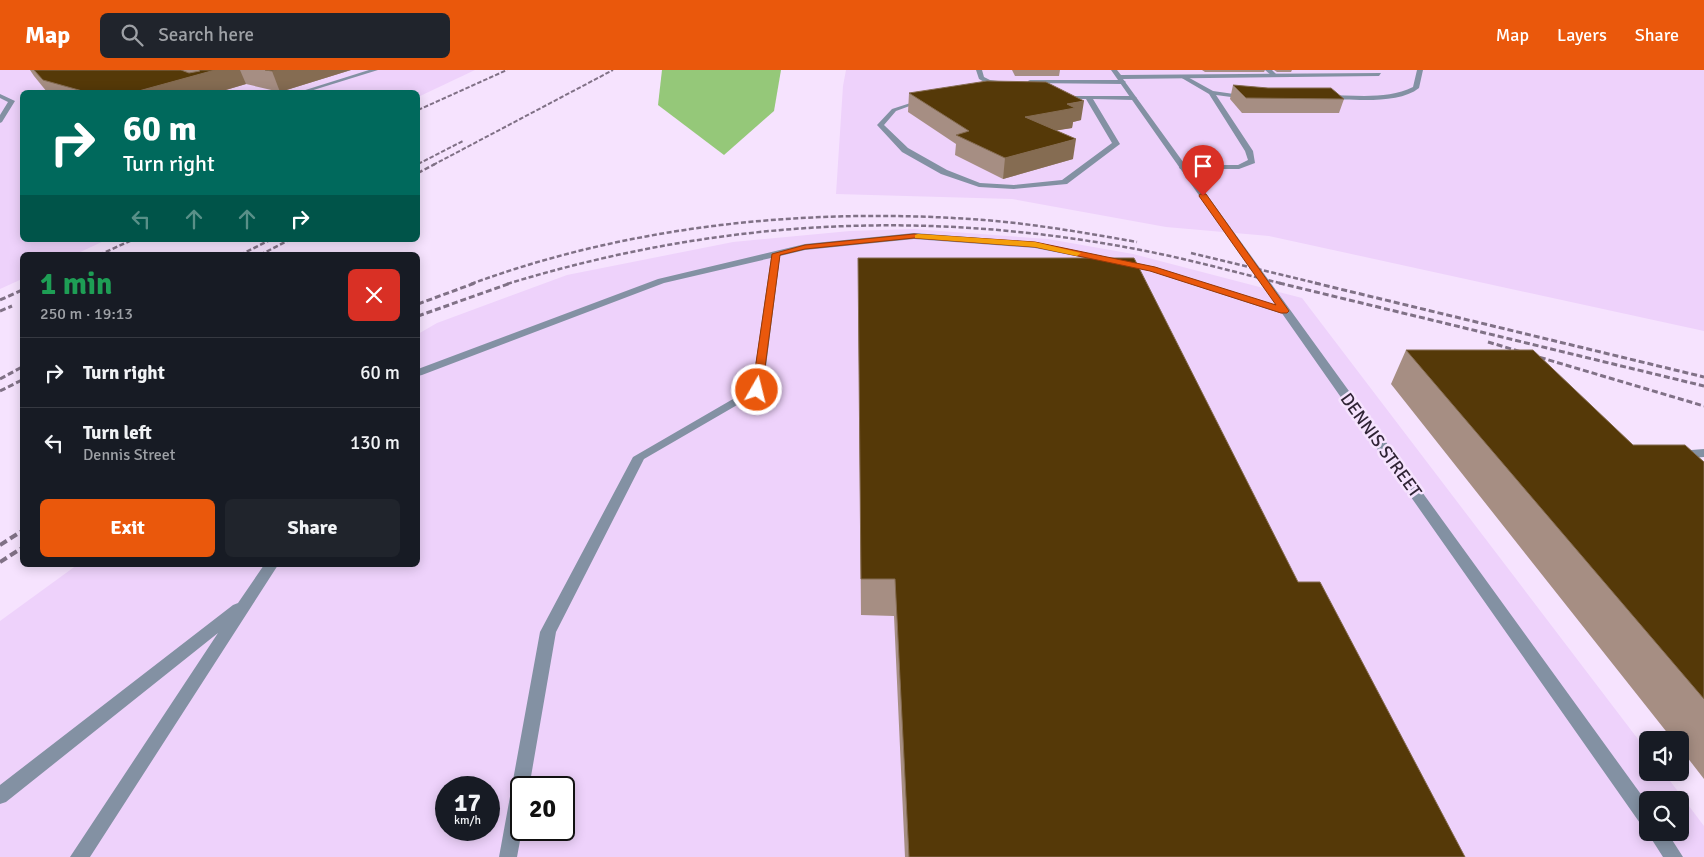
<!DOCTYPE html>
<meta charset="utf-8">
<style>
:root{--surface:#171b24;--page:#20242c;--text:#f1f3f6;--muted:#9ea1a6;--line:#363941;--accent:#ea580c}
body{margin:0;font-family:Signika,sans-serif;background:var(--page);color:var(--text);height:100vh;display:flex;flex-direction:column;font-size:19px;white-space:nowrap}
*{box-sizing:border-box;margin:0}
p{font-size:16px;color:var(--muted)}
.icon{flex:none;width:28px;height:28px;fill:none;stroke:currentColor;stroke-width:2;stroke-linecap:round;stroke-linejoin:round}
.map{position:relative;flex:1;overflow:hidden}
.panel{position:absolute;left:20px;top:182px;width:400px;height:315px;display:flex;flex-direction:column;background:var(--surface);border-radius:8px;box-shadow:0 2px 12px #0003}
.panel>*{flex:none}
.hud{position:absolute;left:20px;top:20px;width:400px;height:152px;border-radius:8px;box-shadow:0 2px 12px #0003;background:#00695c;color:#fff;overflow:hidden}
.controls{position:absolute;left:1639px;top:661px;display:grid;gap:10px}
.controls a{display:grid;place-items:center;width:50px;height:50px;border-radius:8px;background:var(--surface);box-shadow:0 2px 12px #0003;font-size:25px}
.speed{position:absolute;left:435px;top:706px;display:flex;gap:10px;font-size:25px;font-weight:700;text-align:center}
.speed>*{display:grid;place-content:center;width:65px;height:65px;border-radius:50%;background:var(--surface);box-shadow:0 2px 12px #0003;line-height:1}
.speed small{font-size:12px;font-weight:400}
.speed .limit{border:2px solid #111;border-radius:8px;background:#fff;color:#111}
.pin{position:absolute;display:grid;place-items:center;width:42px;height:42px;color:#fff;margin:-51px -21px;border-radius:50% 50% 50% 0;rotate:-45deg;box-shadow:0 0 5px #0007}
.pin .icon{rotate:45deg}
.me{position:absolute;width:55px;margin:-28px;rotate:8deg;stroke-linejoin:round;filter:drop-shadow(0 0 4px #0008)}
.turn{display:flex;align-items:center;gap:18px;height:105px;padding:0 20px;font-size:22px}
.turn .icon{width:65px;height:65px;stroke-width:2.5}
.turn b{display:block;font-size:35px;line-height:42px}
.lanes{display:flex;align-items:center;height:48px;padding:0 20px;background:#0003;justify-content:center;gap:25px;direction:ltr}
.lanes .off{opacity:.35}
.round{display:grid;place-items:center;flex:none;width:52px;height:52px;border-radius:8px;background:var(--page)}
.summary{display:flex;align-items:center;justify-content:space-between;height:85px;padding:0 20px}
h1{font-size:30px;font-weight:800;line-height:38px;color:#1e9e55}
.button{display:flex;gap:10px;margin-top:auto;padding:10px 20px}
.button a{flex:1;height:58px;border-radius:8px;background:var(--accent);color:#fff;font-size:20px;font-weight:800;line-height:58px;text-align:center}
.button a+a{background:var(--page);color:var(--text)}
ul{padding:0;list-style:none}
li{display:flex;align-items:center;gap:15px;height:70px;padding:0 20px;border-top:1px solid var(--line)}
li div{flex:1}
li b{display:block;font-size:19px}
li em{font-style:normal}
header{display:flex;align-items:center;gap:30px;box-sizing:border-box;height:70px;padding:0 25px;background:var(--accent);color:#fff}
header strong{font-size:24px}
nav{display:flex;gap:28px;margin-inline-start:auto;font-size:18px}
.search{width:350px;height:45px;background:var(--page);display:flex;align-items:center;gap:12px;box-sizing:border-box;padding:0 18px;border-radius:8px;color:var(--muted);font-size:19px}
.map>svg:first-child{display:block}
.built{fill:#eed2fb;fill-rule:evenodd}
.forest{fill:#95c879}
.lines{fill:none;stroke-linecap:round;stroke-linejoin:round}
.service{fill:#8391a3;fill-rule:evenodd}
.minor{fill:#8391a3;fill-rule:evenodd}
.rail-far3{stroke:#807186;stroke-width:2;stroke-dasharray:4.5 2;stroke-linecap:butt}
.rail-far2{stroke:#807186;stroke-width:2.5;stroke-dasharray:5 2.5;stroke-linecap:butt}
.rail-far1{stroke:#807186;stroke-width:3;stroke-dasharray:6 3;stroke-linecap:butt}
.rail{stroke:#807186;stroke-width:4;stroke-dasharray:8 4;stroke-linecap:butt}
.wall{fill:#a68e83}
.shaded-wall{fill:#856c52}
.building{fill:#553908;stroke:#856c52}
.route{fill:#ea580c;stroke:#983908}
.slow{fill:#f59e0b}
.labels{text-anchor:middle;dominant-baseline:central;stroke-width:5;stroke-linejoin:round;paint-order:stroke}
.street-label{font-size:18px;fill:#302435;stroke:#f6e3fe}
</style>
<header>
<strong>Map</strong>
<div class="search"><svg class="icon" aria-label="search" viewBox="0 0 24 24"><circle cx="10" cy="10" r="6"/><path d="M15 15l6 6"/></svg>Search here</div>
<nav><a>Map</a><a>Layers</a><a>Share</a></nav>
</header>
<div class="map">
<svg width="1704" height="787" viewBox="0 0 1704 787">
<rect width="100%" height="100%" fill="#f6e3fe"/>
<g class="built">
<polygon points="0,0 475,0 418,27 418,22 22,22 22,170 106,170 74,185 22,185 22,209 0,219"/>
<polygon points="846,0 1704,0 1704,261 1269,166 1166,157 1012,129 836,124 843,16"/>
<path d="M913 159 1048 169 1133 184 1302 228 1647 681 1648 702 1664 703 1704 756V787H0V551L77 495H418V264L437 253 567 205 733 172 850 161ZM446 718H489V760H446ZM521 718H564V760H521ZM1648 730H1680V762H1648Z"/>
</g>
<polygon class="forest" points="662,0 781,0 774,41 724,85 658,35"/>
<g class="lines">
<g class="service">
<polygon points="369,0 378,0 307,22 299,22"/>
<path d="M976 0H982L984 7 990 10 1006 12C998 17 987 14 979 9Z"/>
<polygon points="1265,0 1272,0 1277,5 1272,6"/>
<path d="M1417 0H1423L1419 18C1398 35 1352 29 1326 29L1323 27 1326 25C1354 25 1387 30 1413 17Z"/>
<polygon points="1180,5 1184,5 1213,21 1248,26 1248,28 1246,29 1216,25 1253,81 1255,93 1239,99 1180,99 1179,97 1183,95 1238,95 1248,90 1245,81 1209,24 1180,7"/>
<polygon points="1030,10 1123,10 1126,12 1123,14 1028,13 1028,11"/>
<polygon points="0,24 15,31 2,52 0,53 0,45 8,32 0,28"/>
<polygon points="1059,26 1134,26 1137,28 1134,30 1093,29 1120,74 1067,114 1014,119 979,117 941,104 902,82 877,55 892,39 926,28 926,30 896,41 884,55 908,78 947,100 980,113 1014,115 1062,110 1112,73 1086,29 1061,29 1059,28"/>
<polygon points="914,163 1035,172 1155,197 1288,239 1289,241 1284,244 1280,243 1150,201 1035,178 914,169 805,180 780,186 763,320 644,389 556,562 529,718 521,718 522,760 517,787 499,787 540,562 633,387 752,318 771,188 664,213 422,305 418,306 418,299 658,209 805,174"/>
<polygon points="1704,379 1704,387 1679,389 1673,385 1679,381"/>
<polygon points="264,495 278,495 90,787 70,787 218,563 6,732 0,734 0,715 233,535 238,533"/>
</g>
<g class="minor">
<polygon points="1111,0 1117,0 1121,5 1381,3 1379,6 1123,9 1648,734 1648,758 1642,756"/>
<polygon points="1648,760 1648,762 1667,762 1683,787 1663,787 1647,762"/>
</g>
<g class="rail-far3">
<polyline points="418,40 507,0"/>
<polyline points="418,94 463,71"/>
<polyline points="433,95 613,0"/>
</g>
<g class="rail-far2">
<polyline points="418,103 435,94"/>
<polyline points="1191,183 1320,214"/>
<polyline points="99,185 132,170"/>
<polyline points="240,185 270,170"/>
<polyline points="260,185 289,170"/>
<path d="M471 214C634 154 813 137 984 150 1035 154 1086 163 1137 172"/>
<path d="M507 214C719 149 928 138 1146 181 1192 190 1238 203 1284 214"/>
</g>
<g class="rail-far1">
<polyline points="1279,213 1704,316"/>
<polyline points="1315,213 1704,307"/>
<polyline points="0,230 22,220"/>
<polyline points="418,234 475,213"/>
<polyline points="0,241 12,236"/>
<polyline points="418,246 511,213"/>
<polyline points="1488,272 1704,336"/>
<polyline points="0,309 22,297"/>
<polyline points="0,321 22,310"/>
</g>
<g class="rail">
<polyline points="0,475 22,461"/>
<polyline points="0,492 22,478"/>
</g>
</g>
<g class="wall">
<polygon points="30,0 351,0 280,22 246,14 219,22 47,22 34,6"/>
<polygon points="1012,0 1060,0 1059,6 1015,6"/>
<polygon points="1202,0 1265,0 1264,2 1205,2"/>
<polygon points="1274,0 1292,0 1291,2 1277,2"/>
<polygon points="1233,15 1344,29 1339,43 1242,43 1230,29"/>
<polygon points="909,23 1081,50 1073,52 1072,58 1057,60 1073,89 1003,109 955,85 956,74 908,42"/>
<polygon points="858,188 1298,512 1465,787 905,787 894,546 861,545"/>
<polygon points="1406,280 1633,375 1704,392 1704,709 1680,678 1680,670 1673,670 1391,314"/>
</g>
<g class="shaded-wall">
<polygon points="215,0 240,0 246,14 219,22 135,22"/>
<polygon points="277,0 351,0 280,22 272,1"/>
<polygon points="1084,31 1081,50 1073,52 1072,58 1023,66 1025,47 1067,34"/>
<polygon points="1076,69 1073,89 1003,109 1005,88"/>
</g>
<g class="building">
<polygon points="34,0 181,0 189,3 200,1 199,0 215,0 135,22 86,22 43,10"/>
<polygon points="265,0 277,0 272,1"/>
<polygon points="987,11 1046,12 1084,31 1067,34 1075,38 1025,47 1076,69 1005,88 956,65 969,61 909,23"/>
<polygon points="1233,15 1268,18 1331,18 1344,29 1246,28"/>
<polygon points="858,188 1134,188 1298,512 1320,512 1465,787 909,787 895,509 861,509"/>
<polygon points="1406,280 1533,280 1633,375 1685,375 1704,392 1704,629"/>
</g>
<polygon class="route" points="1200,124 1206,124 1289,241 1287,243 1281,243 1150,201 1035,177 914,168 805,179 780,185 762,320 757,323 752,320 772,184 805,175 914,164 1035,172 1155,197 1276,235 1199,126"/>
<polygon class="slow" points="918,164 1035,172 1081,183 1077,186 1035,177 915,168 915,165"/>
<g class="labels">
<g class="street-label">
<text transform="translate(1381 375) rotate(54)">DENNIS STREET</text>
</g>
</g>
</svg>
<div class="controls">
<a><svg class="icon" aria-label="sound" viewBox="0 0 24 24"><path d="M4 9h4l5-4v14l-5-4H4zM17 9q2 3 0 6"/></svg></a>
<a><svg class="icon" aria-label="search" viewBox="0 0 24 24"><circle cx="10" cy="10" r="6"/><path d="M15 15l6 6"/></svg></a>
</div>
<div class="speed"><div>17<small>km/h</small></div><div class="limit">20</div></div>
<div class="pin" style="left:1203px;top:126px;background:#d93025"><svg class="icon" aria-label="arrive" viewBox="0 0 24 24"><path d="M6 21V4h12l-3 4 3 4H6"/></svg></div>
<svg class="me" style="left:757px;top:320px" viewBox="-20 -20 40 40"><circle r="17" fill="#ea580c" stroke="#fff" stroke-width="3"/><path d="M0-11L8 9 0 5-8 9z" fill="#fff"/></svg>
<div class="hud">
<div class="turn"><svg class="icon" aria-label="right" viewBox="0 0 24 24"><path d="M7 20v-9h11M14 6l5 5-5 5"/></svg><div><b>60 m</b>Turn right</div></div>
<div class="lanes"><svg class="icon off" aria-label="left" viewBox="0 0 24 24"><path d="M17 20v-9H6M10 6l-5 5 5 5"/></svg><svg class="icon off" aria-label="ahead" viewBox="0 0 24 24"><path d="M12 20V5M6 11l6-6 6 6"/></svg><svg class="icon off" aria-label="ahead" viewBox="0 0 24 24"><path d="M12 20V5M6 11l6-6 6 6"/></svg><svg class="icon" aria-label="right" viewBox="0 0 24 24"><path d="M7 20v-9h11M14 6l5 5-5 5"/></svg></div>
</div>
<section class="panel">
<div class="summary"><div><h1>1 min</h1><p>250 m · 19:13</p></div><a class="round" style="background:#d93025;color:#fff"><svg class="icon" aria-label="close" viewBox="0 0 24 24"><path d="M6 6l12 12M18 6L6 18"/></svg></a></div>
<ul>
<li><svg class="icon" aria-label="right" viewBox="0 0 24 24"><path d="M7 20v-9h11M14 6l5 5-5 5"/></svg><div><b>Turn right</b></div><em>60 m</em></li>
<li><svg class="icon" aria-label="left" viewBox="0 0 24 24"><path d="M17 20v-9H6M10 6l-5 5 5 5"/></svg><div><b>Turn left</b><p>Dennis Street</p></div><em>130 m</em></li>
</ul>
<div class="button"><a>Exit</a><a>Share</a></div>
</section>
</div>
